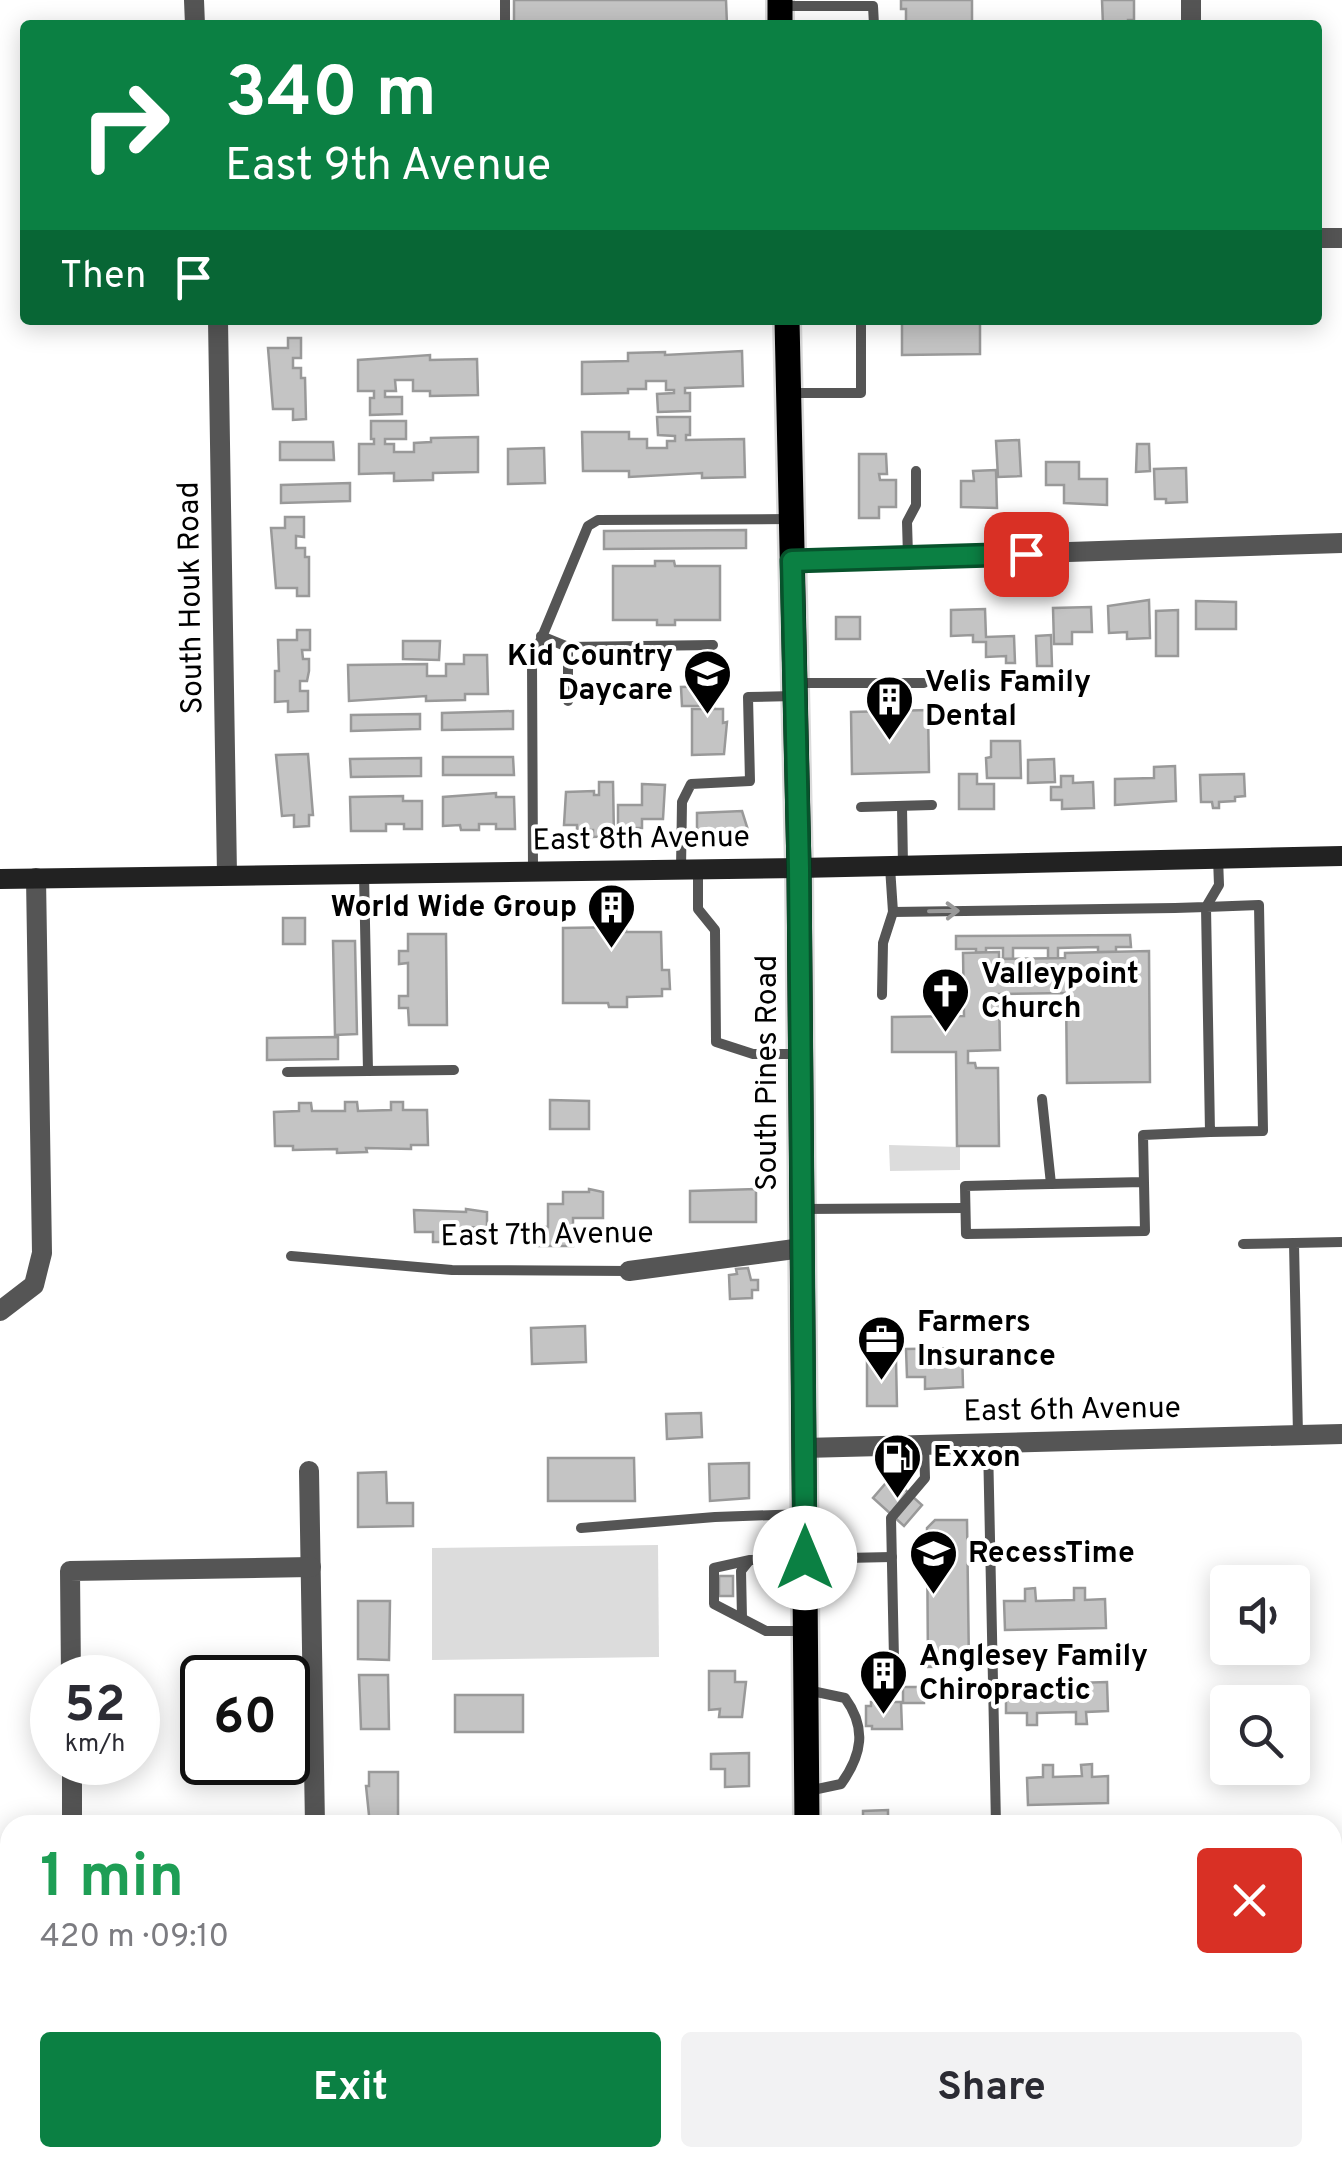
<!DOCTYPE html>
<meta charset="utf-8">
<style>
:root{--surface:#fff;--page:#f2f2f3;--text:#2b2b33;--muted:#7c7c81;--accent:#0b8043}
body{margin:0;font-family:Overpass,sans-serif;background:var(--page);color:var(--text);height:100vh;display:flex;flex-direction:column;font-size:38px;white-space:nowrap}
*{box-sizing:border-box;margin:0}
p{font-size:32px;color:var(--muted)}
.icon{flex:none;width:55px;height:55px;fill:none;stroke:currentColor;stroke-width:2;stroke-linecap:round;stroke-linejoin:round}
.map{position:relative;flex:1;overflow:hidden}
.sheet{position:absolute;left:0px;top:1815px;width:1342px;height:352px;display:flex;flex-direction:column;background:var(--surface);border-radius:30px 30px 0 0;box-shadow:0 5px 25px #0003}
.sheet>*{flex:none}
.top-card{position:absolute;left:20px;top:20px;width:1302px;height:305px;border-radius:10px;box-shadow:0 5px 25px #0003;background:#0b8043;color:#fff;overflow:hidden}
.tools{position:absolute;left:1210px;top:1565px;display:grid;gap:20px}
.tools a{display:grid;place-items:center;width:100px;height:100px;border-radius:10px;background:var(--surface);box-shadow:0 5px 25px #0003;font-size:50px}
.speed{position:absolute;left:30px;top:1655px;display:flex;gap:20px;font-size:50px;font-weight:700;text-align:center}
.speed>*{display:grid;place-content:center;width:130px;height:130px;border-radius:50%;background:var(--surface);box-shadow:0 5px 25px #0003;line-height:1}
.speed small{font-size:25px;font-weight:400}
.speed .limit{border:5px solid #111;border-radius:15px;background:#fff;color:#111}
.pin{position:absolute;display:grid;place-items:center;width:85px;height:85px;color:#fff;margin:-42px;border-radius:20px;box-shadow:0 5px 15px #0006}
.me{position:absolute;width:110px;margin:-55px;rotate:0deg;stroke-linejoin:round;filter:drop-shadow(0 0 8px #0008)}
.turn{display:flex;align-items:center;gap:35px;height:210px;padding:0 40px;font-size:45px}
.turn .icon{width:130px;height:130px;stroke-width:2.5}
.turn b{display:block;font-size:70px;line-height:85px}
.then{display:flex;align-items:center;height:95px;padding:0 40px;background:#0003;gap:20px;font-size:38px}
.round{display:grid;place-items:center;flex:none;width:105px;height:105px;border-radius:10px;background:var(--page)}
.summary{display:flex;align-items:center;justify-content:space-between;height:170px;padding:0 40px}
h1{font-size:60px;font-weight:700;line-height:75px;color:#1e9e55}
.primary-button{display:flex;gap:20px;margin-top:auto;padding:20px 40px}
.primary-button a{flex:1;height:115px;border-radius:10px;background:var(--accent);color:#fff;font-size:40px;font-weight:700;line-height:115px;text-align:center}
.primary-button a+a{background:var(--page);color:var(--text)}
.map>svg:first-child{display:block}
.green{fill:#dcdcdc}
.building{fill:#c4c4c4;stroke:#999;stroke-width:2.5}
.lines{fill:none;stroke-linecap:round;stroke-linejoin:round}
.primary-casing{stroke:#dbdbdb;stroke-width:30}
.lane{stroke:#555;stroke-width:10}
.street{stroke:#555;stroke-width:20}
.secondary{stroke:#222;stroke-width:20}
.primary{stroke:#000;stroke-width:25}
.oneway{stroke:#999}
.route-casing{stroke:#07532c;stroke-width:25}
.route{stroke:#0b8043;stroke-width:18}
.labels{text-anchor:middle;dominant-baseline:central;stroke-width:8;stroke-linejoin:round;paint-order:stroke}
.street-label{font-size:30px;fill:#000;stroke:#fff}
.poi-label{font-size:30px;font-weight:bold;fill:#000;stroke:#fff;text-anchor:start}
</style>
<div class="map">
<svg width="1342" height="2166" viewBox="0 0 1342 2166">
<rect width="100%" height="100%" fill="#fff"/>
<g class="green">
<polygon points="889,1145 960,1147 960,1170 890,1171"/>
<polygon points="658,1545 659,1657 432,1660 432,1548"/>
<rect x="847" y="2158" width="220" height="8"/>
</g>
<g class="building">
<polygon points="514,0 726,0 727,25 514,25"/>
<polygon points="901,0 972,0 972,25 906,25 906,9 901,9"/>
<polygon points="1102,0 1134,0 1134,20 1128,20 1128,25 1103,25"/>
<polygon points="902,320 980,320 980,354 902,355"/>
<polygon points="288,338 301,338 301,358 293,358 293,368 301,368 301,378 305,378 306,419 293,420 293,409 273,409 268,348 288,348"/>
<polygon points="742,351 743,386 685,388 685,393 690,393 690,411 658,412 657,394 674,393 674,390 666,390 666,381 646,381 646,389 628,389 628,393 582,394 582,362 628,361 628,353 665,352 665,355"/>
<polygon points="430,355 430,360 477,359 478,395 430,396 430,391 413,391 413,380 395,380 396,391 385,391 385,397 402,397 402,414 370,415 370,398 374,398 374,391 358,391 358,360"/>
<polygon points="657,417 690,417 690,435 686,435 686,440 744,439 745,477 702,478 702,473 629,477 629,471 583,471 582,432 629,432 629,439 647,439 647,448 667,448 667,441 675,441 675,436 658,435"/>
<polygon points="371,421 406,421 406,439 385,439 385,444 394,444 394,452 414,452 414,443 431,442 431,438 478,437 478,472 433,473 433,480 394,481 394,473 359,474 359,444 374,444 374,439 371,439"/>
<polygon points="1019,440 1021,476 998,477 996,441"/>
<polygon points="280,442 333,442 334,460 280,460"/>
<polygon points="1137,444 1149,444 1150,471 1136,472"/>
<polygon points="544,448 545,483 508,484 508,449"/>
<polygon points="859,454 886,454 887,474 879,474 880,480 896,480 896,507 879,507 879,518 859,518"/>
<polygon points="1046,462 1079,462 1079,479 1107,479 1107,505 1064,503 1064,485 1046,485"/>
<polygon points="1186,468 1187,502 1166,503 1166,499 1155,499 1154,469"/>
<polygon points="996,470 997,508 961,507 961,481 974,481 973,471"/>
<polygon points="350,483 350,501 281,503 281,485"/>
<polygon points="285,517 304,517 304,537 296,536 296,548 305,548 305,557 309,557 309,596 297,596 297,588 276,588 271,528 285,528"/>
<polygon points="746,530 746,548 604,549 604,531"/>
<polygon points="655,561 674,561 675,566 720,566 720,620 675,620 675,625 657,625 657,620 613,620 613,566 655,566"/>
<polygon points="1149,600 1150,638 1127,639 1127,632 1109,633 1108,606"/>
<polygon points="1196,601 1236,602 1236,629 1196,629"/>
<polygon points="1091,607 1092,632 1072,632 1072,644 1054,644 1053,608"/>
<polygon points="985,609 986,637 1014,636 1015,663 1006,663 1006,656 986,657 986,642 973,642 973,635 951,636 951,610"/>
<polygon points="1178,610 1178,656 1156,656 1156,611"/>
<rect x="836" y="617" width="24" height="22"/>
<polygon points="297,630 310,630 310,650 302,650 303,659 309,659 309,671 307,681 300,681 300,691 308,691 308,711 288,712 288,701 275,702 275,671 279,671 278,640 297,640"/>
<polygon points="1051,635 1052,666 1037,666 1036,636"/>
<polygon points="403,641 440,641 439,660 403,659"/>
<polygon points="464,655 487,655 488,694 465,694 465,700 426,701 426,696 349,701 348,665 427,664 427,676 446,676 446,664 464,664"/>
<polygon points="713,686 714,709 723,709 723,723 727,722 724,754 692,755 692,709 704,709 704,706 682,706 681,687"/>
<polygon points="928,710 929,772 852,774 851,712"/>
<polygon points="513,711 513,729 442,730 442,713"/>
<polygon points="420,714 420,729 351,731 351,715"/>
<polygon points="991,741 1020,741 1021,778 987,778 986,758 991,757"/>
<polygon points="308,754 313,815 309,815 309,826 294,827 294,815 282,816 276,755"/>
<polygon points="443,757 513,757 514,775 443,775"/>
<polygon points="421,758 421,776 351,777 350,759"/>
<polygon points="1054,759 1055,782 1028,783 1028,760"/>
<polygon points="1175,766 1176,801 1115,805 1115,779 1154,778 1154,767"/>
<polygon points="959,774 977,774 977,784 994,784 994,809 959,809"/>
<polygon points="1244,774 1245,796 1235,797 1235,801 1219,802 1219,808 1213,808 1212,802 1201,802 1200,775"/>
<polygon points="1061,776 1073,776 1073,783 1093,782 1094,808 1062,809 1062,800 1051,800 1051,787 1061,787"/>
<polygon points="599,782 613,782 614,836 593,837 593,830 577,830 577,825 564,825 566,792 594,791 594,795 599,795"/>
<polygon points="642,784 665,785 663,819 642,819 642,828 618,828 618,805 642,805"/>
<polygon points="496,793 496,797 514,797 515,829 496,829 496,824 479,824 479,830 461,830 460,825 443,826 443,797"/>
<polygon points="403,796 403,801 422,801 422,829 404,829 404,824 386,824 386,831 351,831 350,797"/>
<polygon points="742,811 748,830 743,830 743,839 697,840 697,813"/>
<rect x="283" y="918" width="22" height="26"/>
<polygon points="626,927 626,932 661,932 662,970 669,970 670,989 662,989 662,996 627,997 627,1007 609,1007 608,1003 563,1003 563,928"/>
<polygon points="408,934 446,934 447,1025 409,1025 408,1008 399,1008 399,996 408,996 408,963 399,964 399,951 408,951"/>
<polygon points="1130,935 1131,947 1116,947 1116,952 1098,952 1098,947 1058,948 1058,958 1048,959 1048,948 1013,948 1013,959 1003,959 1003,948 986,948 986,952 976,953 976,949 956,949 956,936"/>
<polygon points="333,941 355,941 357,1034 335,1035"/>
<polygon points="1149,951 1150,1082 1067,1083 1066,993 999,994 1000,1050 968,1051 968,1063 975,1063 976,1068 998,1068 999,1146 957,1146 956,1052 892,1052 892,1017 964,1016 963,953 999,952 999,959 1065,958 1065,953"/>
<polygon points="338,1037 338,1059 267,1060 267,1038"/>
<polygon points="550,1100 589,1101 589,1129 550,1129"/>
<polygon points="345,1102 357,1102 358,1111 391,1110 391,1102 403,1102 403,1110 427,1110 428,1145 411,1145 411,1149 366,1148 367,1152 337,1153 337,1149 293,1150 293,1146 275,1146 274,1112 299,1111 299,1103 311,1103 312,1111 345,1111"/>
<polygon points="589,1189 603,1192 603,1218 573,1218 573,1246 539,1246 539,1227 548,1227 548,1204 563,1204 563,1192 589,1192"/>
<polygon points="756,1189 756,1222 690,1222 690,1191"/>
<polygon points="466,1209 487,1212 487,1227 446,1228 446,1242 433,1242 433,1232 415,1232 414,1210 466,1212"/>
<polygon points="748,1268 751,1280 758,1280 758,1290 752,1290 752,1298 730,1299 729,1275 737,1274 736,1269"/>
<polygon points="585,1326 586,1362 532,1364 531,1328"/>
<polygon points="962,1348 963,1387 925,1389 925,1377 907,1377 906,1349"/>
<polygon points="896,1360 897,1406 867,1406 867,1361"/>
<polygon points="701,1413 702,1437 667,1439 666,1414"/>
<polygon points="548,1458 634,1458 635,1501 548,1501"/>
<polygon points="749,1463 749,1498 710,1501 709,1464"/>
<polygon points="386,1472 387,1503 413,1503 413,1526 358,1527 358,1473"/>
<polygon points="891,1477 922,1505 904,1526 873,1498"/>
<polygon points="935,1520 967,1520 969,1666 928,1667 927,1528"/>
<rect x="719" y="1576" width="14" height="20"/>
<polygon points="1035,1588 1036,1601 1074,1600 1074,1588 1085,1588 1085,1600 1105,1599 1106,1628 1005,1630 1004,1601 1025,1601 1025,1589"/>
<polygon points="358,1601 390,1601 389,1660 358,1659"/>
<polygon points="709,1671 735,1671 735,1682 746,1682 742,1717 719,1717 720,1709 709,1710"/>
<polygon points="359,1675 388,1675 389,1729 361,1729"/>
<polygon points="1107,1682 1108,1711 1086,1712 1087,1724 1076,1724 1076,1712 1037,1713 1037,1725 1027,1725 1027,1713 1006,1713 1006,1685"/>
<rect x="903" y="1687" width="21" height="16"/>
<rect x="455" y="1695" width="68" height="37"/>
<polygon points="871,1702 901,1702 902,1729 872,1729 872,1726 866,1726 866,1706 871,1706"/>
<polygon points="749,1753 749,1786 725,1787 725,1769 711,1769 711,1754"/>
<polygon points="1092,1764 1092,1777 1108,1776 1108,1803 1028,1805 1027,1778 1043,1777 1043,1765 1053,1765 1053,1777 1082,1776 1081,1765"/>
<polygon points="369,1772 398,1772 398,1825 370,1825 366,1786 369,1786"/>
<polygon points="888,1810 888,1825 863,1825 863,1811"/>
<rect x="0" y="2086" width="10" height="50"/>
<polygon points="1342,2133 1342,2161 1279,2163 1279,2158 1332,2158 1332,2134"/>
</g>
<g class="lines">
<defs>
<g id="primary">
<polyline points="780,0 780,25"/>
<polyline points="787,320 799,868 807,1825"/>
<polyline points="811,2158 811,2166"/>
</g>
</defs>
<use href="#primary" class="primary-casing"/>
<g class="lane">
<polyline points="781,6 873,6 874,25"/>
<polyline points="505,25 505,0"/>
<polyline points="790,393 861,393 861,320"/>
<polyline points="908,556 907,522 916,505 916,471"/>
<polyline points="541,636 568,647 713,645"/>
<polyline points="568,647 568,701"/>
<polyline points="796,683 924,683"/>
<polyline points="902,806 903,866"/>
<polyline points="861,807 932,805"/>
<polyline points="890,867 893,912 1175,908 1206,907 1219,885 1218,858"/>
<polyline points="681,869 682,802 691,784 750,781 748,697 795,696"/>
<polyline points="698,870 698,909 715,930 716,1042 753,1054 800,1054"/>
<polyline points="533,871 532,661 588,526 598,520 789,519"/>
<polyline points="364,874 368,1071 454,1070"/>
<polyline points="882,995 883,943 893,912"/>
<polyline points="287,1072 368,1071"/>
<polyline points="1042,1099 1051,1184"/>
<polyline points="1144,1182 965,1186 966,1234 1145,1231 1143,1135 1210,1132 1206,907 1259,905 1263,1131 1210,1132"/>
<polyline points="802,1209 965,1208"/>
<polyline points="1243,1244 1294,1243"/>
<polyline points="291,1256 452,1270 629,1271"/>
<polyline points="1298,1435 1294,1243 1342,1242"/>
<polyline points="988,1444 996,1825"/>
<polyline points="581,1528 715,1517 803,1514"/>
<polyline points="742,1618 741,1571 749,1561"/>
<polyline points="804,1631 766,1631 714,1604 714,1568 750,1560 892,1557"/>
<polyline points="894,1659 891,1518 925,1478 924,1445"/>
<path d="M807 1690 845 1698C867 1728 862 1755 841 1784L808 1791"/>
</g>
<g class="street">
<polyline points="194,0 195,25"/>
<polyline points="1191,0 1191,25"/>
<polyline points="1318,238 1342,238"/>
<polyline points="218,320 227,875"/>
<polyline points="792,561 1342,543"/>
<polyline points="629,1271 802,1248"/>
<polyline points="0,1311 34,1285 42,1253 36,878"/>
<polyline points="804,1448 1342,1434"/>
<polyline points="309,1471 315,1825"/>
<polyline points="71,1678 70,1571 311,1567"/>
<polyline points="72,1762 72,1825"/>
<polyline points="1239,2158 1239,2166"/>
</g>
<g class="secondary">
<polyline points="0,879 799,868 1342,856"/>
<polyline points="1332,2016 1342,2015"/>
<polyline points="0,2042 10,2042"/>
</g>
<use href="#primary" class="primary"/>
</g>
<defs><path id="oneway-shaft" d="M-6 0H5M1.5-3L5.5 0L1.5 3" fill="none" stroke-width="1.6" stroke-linecap="round" stroke-linejoin="round" transform="scale(2.5)"/></defs>
<use class="oneway" href="#oneway-shaft" transform="translate(944 911) rotate(-1)"/>
<g class="lines">
<defs>
<polyline id="route" points="805,1558 799,868 792,561 1026,554"/>
</defs>
<use href="#route" class="route-casing"/>
<use href="#route" class="route"/>
</g>
<defs>
<symbol id="school-pin" viewBox="-11 -11 22 30"><path d="M0 17L-7.5 6A9.5 9.5 0 1 1 7.5 6Z" fill="#000" stroke="#fff"/><path d="M0-5L7-2L0 1L-7-2ZM-4 1L0 2.5L4 1V4Q0 6-4 4Z" fill="#fff"/></symbol>
<symbol id="building-pin" viewBox="-11 -11 22 30"><path d="M0 17L-7.5 6A9.5 9.5 0 1 1 7.5 6Z" fill="#000" stroke="#fff"/><path d="M-4-6H4V6H1V3H-1V6H-4ZM-2.5-4.3h1.7v1.8h-1.7ZM.8-4.3h1.7v1.8H.8ZM-2.5-1h1.7V.8h-1.7ZM.8-1h1.7V.8H.8Z" fill="#fff"/></symbol>
<symbol id="church-pin" viewBox="-11 -11 22 30"><path d="M0 17L-7.5 6A9.5 9.5 0 1 1 7.5 6Z" fill="#000" stroke="#fff"/><path d="M-1.2-6h2.4v3.5h3.3v2.4h-3.3V6h-2.4V-.1h-3.3v-2.4h3.3Z" fill="#fff"/></symbol>
<symbol id="office-pin" viewBox="-11 -11 22 30"><path d="M0 17L-7.5 6A9.5 9.5 0 1 1 7.5 6Z" fill="#000" stroke="#fff"/><path d="M-6-3h4V-5.5h4V-3h4V5H-6ZM-1-4.5V-3h2v-1.5ZM-6 0V1H6V0Z" fill="#fff"/></symbol>
<symbol id="fuel-pin" viewBox="-11 -11 22 30"><path d="M0 17L-7.5 6A9.5 9.5 0 1 1 7.5 6Z" fill="#000" stroke="#fff"/><path d="M-5.5-6h7V0h2V4h1.3V-2.5L3-4.5l.8-.8L6-3V5H2.5V1h-1V6h-7ZM-4.2-4.7v3.2H.2V-4.7Z" fill="#fff"/></symbol>
</defs>
<g fill-rule="evenodd">
<use href="#school-pin" x="680" y="646" width="55" height="75"/>
<use href="#building-pin" x="862" y="672" width="55" height="75"/>
<use href="#building-pin" x="584" y="880" width="55" height="75"/>
<use href="#church-pin" x="918" y="964" width="55" height="75"/>
<use href="#office-pin" x="854" y="1312" width="55" height="75"/>
<use href="#fuel-pin" x="870" y="1430" width="55" height="75"/>
<use href="#school-pin" x="906" y="1526" width="55" height="75"/>
<use href="#building-pin" x="856" y="1646" width="55" height="75"/>
</g>
<g class="labels">
<g class="street-label">
<text transform="translate(192 598) rotate(-91)">South Houk Road</text>
<text transform="translate(641 840) rotate(-1)">East 8th Avenue</text>
<text transform="translate(768 1073) rotate(-90)">South Pines Road</text>
<text transform="translate(547 1236) rotate(-1)">East 7th Avenue</text>
<text transform="translate(1072 1411) rotate(-1)">East 6th Avenue</text>
</g>
<g class="poi-label">
<text x="673" y="657" text-anchor="end">Kid Country<tspan x="673" dy="34">Daycare</tspan></text>
<text x="925" y="683">Velis Family<tspan x="925" dy="34">Dental</tspan></text>
<text x="577" y="908" text-anchor="end">World Wide Group</text>
<text x="981" y="975">Valleypoint<tspan x="981" dy="34">Church</tspan></text>
<text x="917" y="1323">Farmers<tspan x="917" dy="34">Insurance</tspan></text>
<text x="933" y="1458">Exxon</text>
<text x="968" y="1554">RecessTime</text>
<text x="919" y="1657">Anglesey Family<tspan x="919" dy="34">Chiropractic</tspan></text>
</g>
</g>
</svg>
<div class="tools">
<a><svg class="icon" aria-label="sound" viewBox="0 0 24 24"><path d="M4 9h4l5-4v14l-5-4H4zM17 9q2 3 0 6"/></svg></a>
<a><svg class="icon" aria-label="search" viewBox="0 0 24 24"><circle cx="10" cy="10" r="6"/><path d="M15 15l6 6"/></svg></a>
</div>
<div class="speed"><div>52<small>km/h</small></div><div class="limit">60</div></div>
<div class="pin" style="left:1026px;top:554px;background:#d93025"><svg class="icon" aria-label="arrive" viewBox="0 0 24 24"><path d="M6 21V4h12l-3 4 3 4H6"/></svg></div>
<svg class="me" style="left:805px;top:1558px" viewBox="-20 -20 40 40"><circle r="19" fill="#fff"/><path d="M0-13L10 11 0 6-10 11z" fill="#0b8043"/></svg>
<div class="top-card">
<div class="turn"><svg class="icon" aria-label="right" viewBox="0 0 24 24"><path d="M7 20v-9h11M14 6l5 5-5 5"/></svg><div><b>340 m</b>East 9th Avenue</div></div>
<div class="then">Then<svg class="icon" aria-label="arrive" viewBox="0 0 24 24"><path d="M6 21V4h12l-3 4 3 4H6"/></svg></div>
</div>
<section class="sheet">
<div class="summary"><div><h1>1 min</h1><p>420 m · 09:10</p></div><a class="round" style="background:#d93025;color:#fff"><svg class="icon" aria-label="close" viewBox="0 0 24 24"><path d="M6 6l12 12M18 6L6 18"/></svg></a></div>
<div class="primary-button"><a>Exit</a><a>Share</a></div>
</section>
</div>
